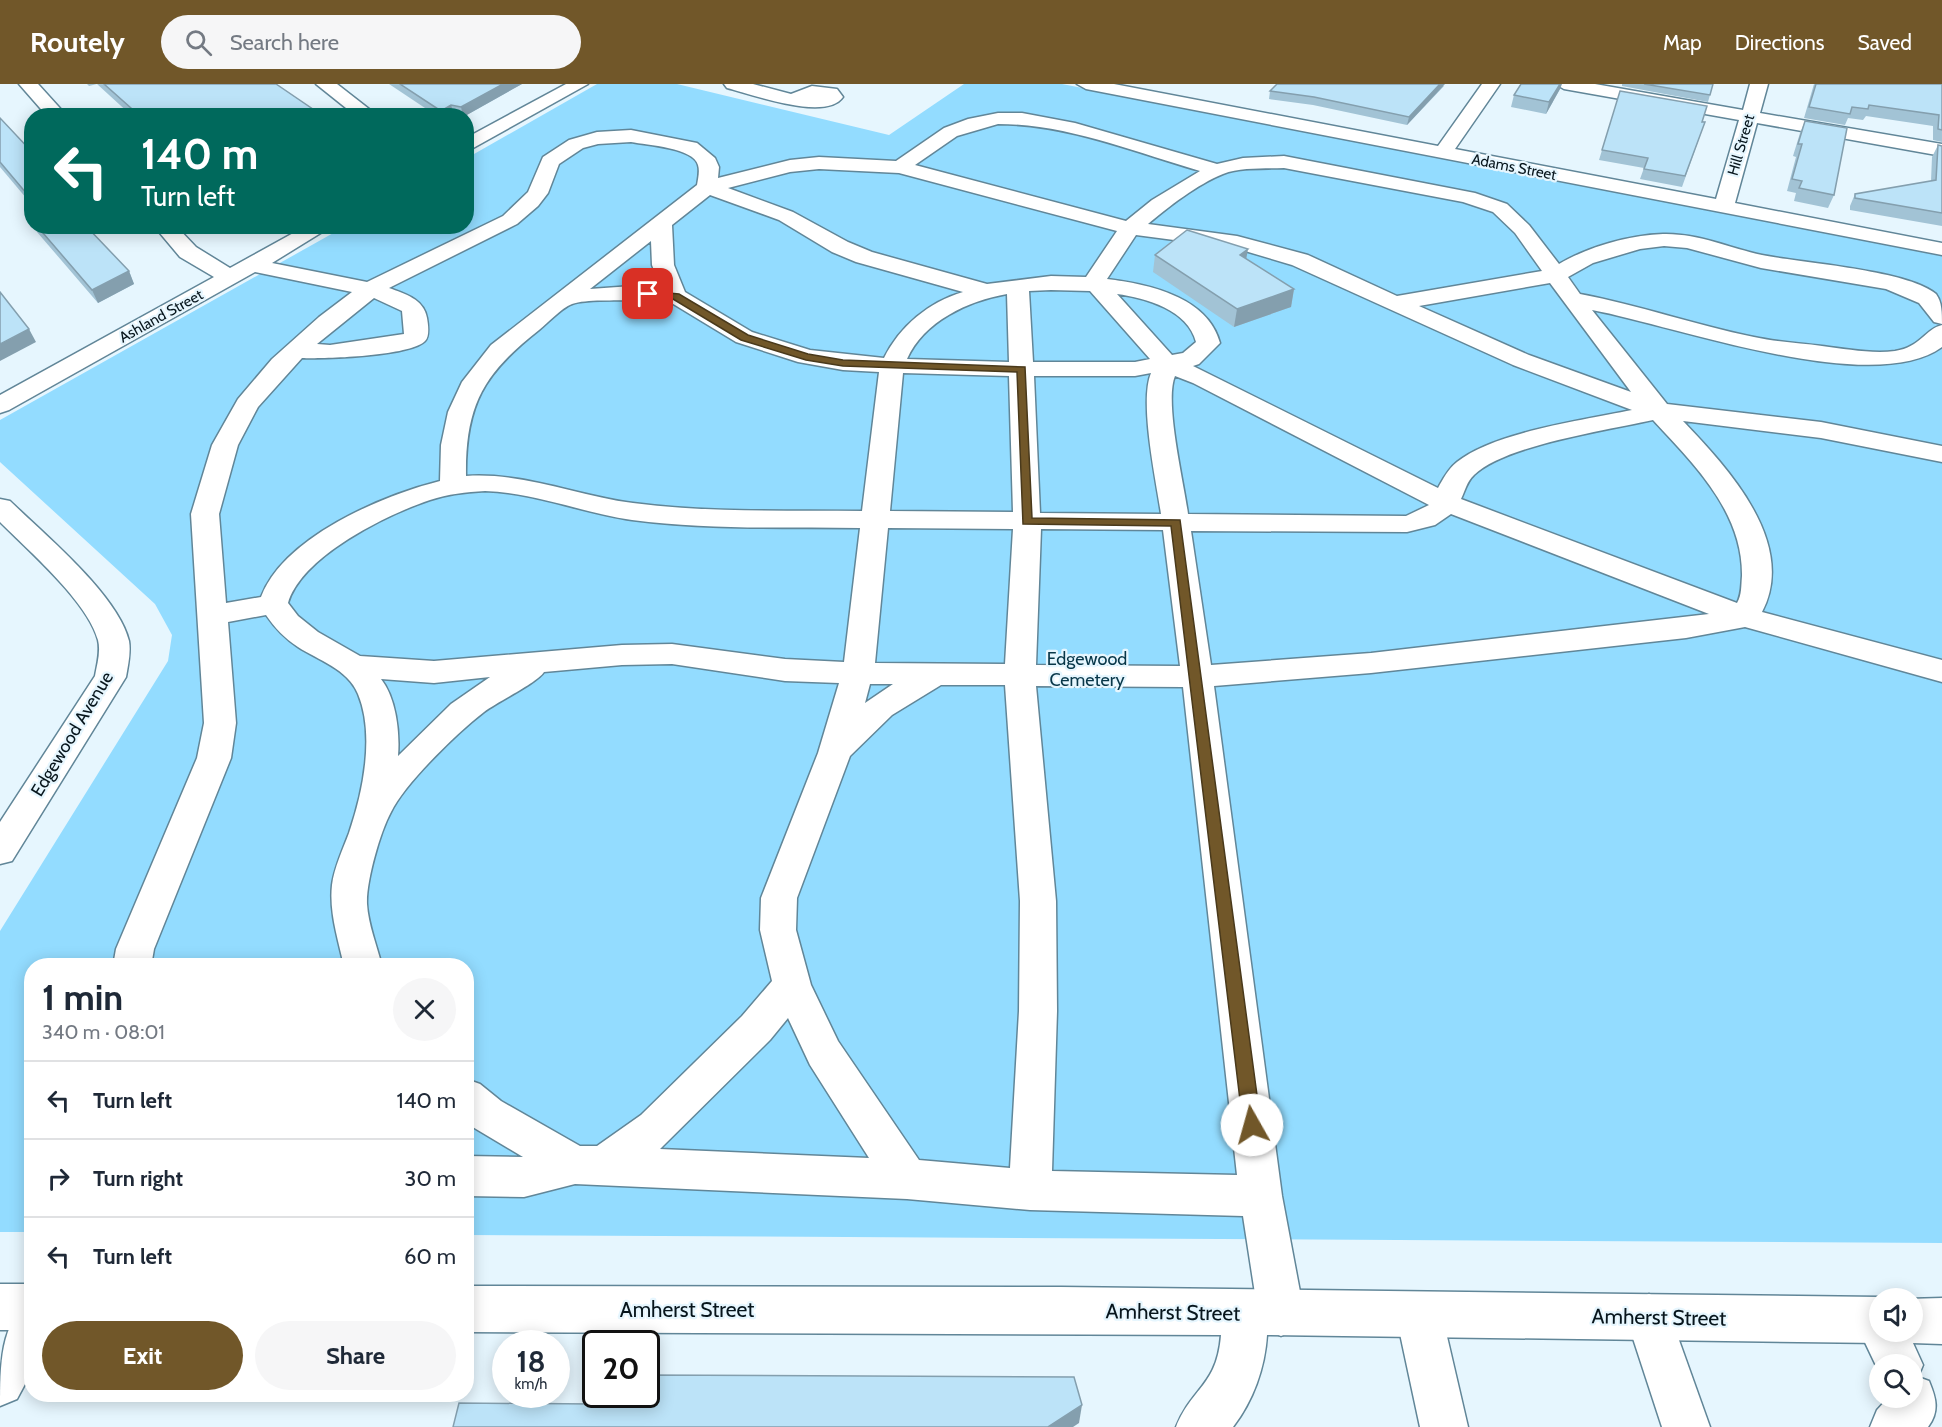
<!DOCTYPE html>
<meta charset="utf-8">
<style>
:root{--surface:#fff;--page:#f6f6f7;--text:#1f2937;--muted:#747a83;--line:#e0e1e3;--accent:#715729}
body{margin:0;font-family:Cabin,sans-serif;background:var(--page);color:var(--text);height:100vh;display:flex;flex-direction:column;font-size:22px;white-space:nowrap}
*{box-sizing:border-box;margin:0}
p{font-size:20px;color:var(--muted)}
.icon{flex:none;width:33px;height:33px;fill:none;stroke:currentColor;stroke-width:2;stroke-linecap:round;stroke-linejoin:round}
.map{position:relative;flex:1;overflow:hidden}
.sheet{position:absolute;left:24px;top:874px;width:450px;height:444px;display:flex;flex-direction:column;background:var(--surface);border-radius:24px;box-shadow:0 3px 15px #0003}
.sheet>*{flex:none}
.top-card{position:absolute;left:24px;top:24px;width:450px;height:126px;border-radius:24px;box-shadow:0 3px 15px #0003;background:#00695c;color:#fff;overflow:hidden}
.controls{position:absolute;left:1869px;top:1204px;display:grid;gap:12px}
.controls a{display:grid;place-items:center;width:54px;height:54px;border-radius:50%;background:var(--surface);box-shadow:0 3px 15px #0003;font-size:30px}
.speed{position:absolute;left:492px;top:1246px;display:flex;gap:12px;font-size:30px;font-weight:700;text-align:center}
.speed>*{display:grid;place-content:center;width:78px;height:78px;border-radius:50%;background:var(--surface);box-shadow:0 3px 15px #0003;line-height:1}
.speed small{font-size:15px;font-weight:400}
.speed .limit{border:3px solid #111;border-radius:9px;background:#fff;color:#111}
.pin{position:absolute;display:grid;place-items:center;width:51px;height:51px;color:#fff;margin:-26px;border-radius:12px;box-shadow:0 3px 9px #0006}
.me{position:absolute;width:66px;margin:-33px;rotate:353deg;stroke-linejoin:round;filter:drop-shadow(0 0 4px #0008)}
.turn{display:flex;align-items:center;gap:21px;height:126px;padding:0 18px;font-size:27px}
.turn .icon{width:78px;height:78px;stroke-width:2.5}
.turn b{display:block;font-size:42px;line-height:51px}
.round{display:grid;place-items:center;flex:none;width:63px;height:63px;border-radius:32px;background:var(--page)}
.headline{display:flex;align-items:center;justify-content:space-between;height:102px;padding:0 18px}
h1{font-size:36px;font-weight:700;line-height:45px}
.cta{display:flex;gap:12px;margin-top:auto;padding:12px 18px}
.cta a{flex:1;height:69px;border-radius:36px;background:var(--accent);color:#fff;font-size:24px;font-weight:700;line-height:69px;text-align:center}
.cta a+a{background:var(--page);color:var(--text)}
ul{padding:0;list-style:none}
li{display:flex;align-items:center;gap:18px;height:78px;padding:0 18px;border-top:2px solid var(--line)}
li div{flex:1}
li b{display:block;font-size:22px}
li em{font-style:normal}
header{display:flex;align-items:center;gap:36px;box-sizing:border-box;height:84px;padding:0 30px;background:var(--accent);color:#fff}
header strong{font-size:28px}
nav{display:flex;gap:33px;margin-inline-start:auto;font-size:21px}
.search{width:420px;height:54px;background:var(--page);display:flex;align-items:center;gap:15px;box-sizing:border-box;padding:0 21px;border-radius:33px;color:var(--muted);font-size:22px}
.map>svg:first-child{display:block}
.green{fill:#93dcff}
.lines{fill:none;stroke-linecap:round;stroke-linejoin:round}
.minor-casing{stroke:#618698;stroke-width:3}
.major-casing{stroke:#618698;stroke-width:3}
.minor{fill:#fff;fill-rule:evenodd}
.major{fill:#fff;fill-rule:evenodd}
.wall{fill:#a2c3d5}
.shaded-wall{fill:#849fae}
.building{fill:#bce3f8;stroke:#849fae;stroke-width:1.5}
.route{fill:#715729;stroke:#49391b;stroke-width:1.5}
.labels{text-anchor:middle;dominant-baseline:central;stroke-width:4.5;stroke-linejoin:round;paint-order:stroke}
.far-street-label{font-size:15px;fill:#07151c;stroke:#e6f6fe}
.park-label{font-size:18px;fill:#083749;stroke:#e6f6fe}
.street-label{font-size:18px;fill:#07151c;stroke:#e6f6fe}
.near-street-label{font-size:21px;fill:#07151c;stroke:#e6f6fe}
</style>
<header>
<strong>Routely</strong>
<div class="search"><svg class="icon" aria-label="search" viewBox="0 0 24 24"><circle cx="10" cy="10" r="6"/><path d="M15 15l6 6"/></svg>Search here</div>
<nav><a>Map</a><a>Directions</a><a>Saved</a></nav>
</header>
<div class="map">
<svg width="1942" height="1343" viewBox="0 0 1942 1343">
<rect width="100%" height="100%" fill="#e6f6fe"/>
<polygon class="green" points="597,0 677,0 889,51 964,0 1062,0 1942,172 1942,1159 467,1151 466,882 32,882 31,1148 0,1148 0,847 168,577 172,551 155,520 0,378 0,336 344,143 466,142 467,74"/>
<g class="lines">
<defs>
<g id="minor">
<polygon points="19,0 38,0 67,32 47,32"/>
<polygon points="316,0 337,0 378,32 356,32"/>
<polygon points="566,0 588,0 466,68 466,54"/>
<path d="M724 0H753L791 10 812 2 837 5 843 13C826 38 751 10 727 4Z"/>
<polygon points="1077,0 1114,0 1438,62 1482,0 1500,0 1455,65 1716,115 1739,36 1564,5 1555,0 1595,0 1743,26 1750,0 1768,0 1760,29 1942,60 1942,72 1757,39 1735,119 1942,159 1942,171 1086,5"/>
<path d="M998 29H1022L1075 39 1217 80 1243 74 1284 72 1475 109 1507 120 1529 141 1559 180C1588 163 1629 151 1663 150 1697 149 1730 164 1762 171 1802 179 1908 186 1936 210 1942 218 1942 229 1942 240L1934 238 1919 219 1886 205 1761 184 1687 164 1664 162 1640 165 1593 179 1568 193 1580 210C1639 221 1695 241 1754 253 1776 258 1800 259 1822 262 1846 265 1872 270 1895 267 1921 263 1925 245 1942 241V263C1873 314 1673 241 1592 226L1667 320 1821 338 1942 362V378L1821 354 1683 337C1727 383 1798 459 1762 528L1942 576V598L1745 543 1686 554 1371 589 1214 602 1282 1112 1304 1229 1297 1245 1281 1252 1265 1245 1258 1229 1243 1132 1030 1126 907 1115 575 1100 524 1113 466 1112V1072L523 1073 466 1039V995L480 1000 501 1017 580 1062H597L641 1031 742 932 772 897 760 846 761 814 818 669 839 599 785 597 672 580 622 581 544 588C537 599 497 618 484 628 458 648 405 699 391 728 380 748 366 798 367 820 368 840 377 862 382 882H344C338 855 329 828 332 801 334 784 343 765 349 749 363 708 375 651 358 610 348 585 318 576 298 563 284 554 275 544 266 531L228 538 236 639 231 674 154 865 151 882H113L116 865 197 674 204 639 191 430 212 361 238 315 272 275 319 233 352 208 255 188 9 326 0 329V311L214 193 180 173 154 142H176L196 163 230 184 306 142H332L272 179 367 198 503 132 528 108 543 73 569 56 597 48 631 46 697 59 715 74 719 83 718 94 790 76 819 73 896 77 944 44 968 35ZM998 40C1067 40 1134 68 1200 87L1152 116 1126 137 915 81 957 52ZM631 58C647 61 694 64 698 81 700 87 698 95 697 101L491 261 462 298 448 328 441 361 440 397C381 412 284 453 261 513L226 519 219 430 238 361 258 323 302 274C324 275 411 272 425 257 430 252 428 240 427 234 424 215 405 210 389 204L517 140 538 122 548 109 559 80 583 64 598 60ZM1284 84 1463 118 1493 128 1515 149 1542 187 1397 212 1308 171 1237 152 1148 140C1168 123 1198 100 1223 90 1241 83 1264 85 1284 84ZM819 85 899 89 1117 147 1086 193 1051 192 987 200 872 168 848 158 793 128 728 104 790 88ZM710 111 779 136 832 168 856 178 963 208C929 218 900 242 884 274L810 266 752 248 685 208 674 181 672 141ZM1136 151 1235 164 1292 181 1513 281 1632 326C1584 336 1494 348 1457 378 1448 385 1443 395 1438 404L1193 282 1199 280 1220 259C1208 213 1149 200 1107 195ZM651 157 652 181 661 204 632 202 590 205ZM1550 199 1631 308 1529 271 1419 222ZM1051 206 1090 207 1150 275 1135 278H1033L1029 207ZM1007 210 1009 278 907 275C924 237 968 217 1007 210ZM1117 210C1146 214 1188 226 1196 258L1183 269 1172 271ZM374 214 402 227 404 250 330 261 317 260ZM632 216 670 218 736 258 798 278 843 286 879 288 862 427C786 426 709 429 633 419 577 412 524 388 466 392 465 321 484 289 539 246 548 239 561 224 572 220 586 215 616 217 632 216ZM903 289 1009 292 1013 428 890 427ZM1151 289C1139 318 1156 396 1161 430L1040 429 1034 292H1135ZM1175 292 1193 299 1429 421 1406 432 1188 430C1184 399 1164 318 1175 292ZM1653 336C1694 380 1743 428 1742 492 1741 502 1742 510 1737 519L1461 415C1465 407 1467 397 1474 391 1505 361 1609 346 1653 336ZM485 407C536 409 583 429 632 436 708 446 784 443 860 444L844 578 785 575 672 560 622 561 434 577 360 572 318 548 298 532 288 519C302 472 386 431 430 416 448 410 466 408 485 407ZM1451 430 1709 530 1371 569 1211 581 1191 447 1407 448 1435 441ZM888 444 1013 445 1005 580 875 579ZM1041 445 1163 446 1180 582 1036 581ZM490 593 451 620 398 672C400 648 396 614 381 595L434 599ZM870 600H893L865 619ZM941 601H1005L1020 817 1019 927 1010 1084 919 1076 838 957 811 901 796 846 797 814 850 672 892 631ZM1036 602 1183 603 1237 1091 1052 1087 1057 927 1056 817ZM788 934 810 981 869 1074 660 1065 770 956Z"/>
<path d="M0 415 10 417C44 450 118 511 129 557 131 569 128 581 126 593L12 777 0 780V738L95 592C97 580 101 568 98 556 88 518 28 466 0 438Z"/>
<polygon points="1419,1208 1435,1215 1442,1231 1468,1343 1420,1343 1396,1231 1403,1215"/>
<polygon points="1649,1210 1665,1217 1710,1343 1662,1343 1626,1233 1633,1217"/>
<path d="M32 1217V1287L17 1315 0 1322C0 1284 0 1235 32 1217Z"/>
<path d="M1880 1226V1248H1908L1923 1281 1918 1293 1929 1297C1936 1314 1940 1327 1928 1343H1870L1877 1326 1888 1314H1912V1281H1880V1290L1860 1248 1867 1232Z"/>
</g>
<g id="major">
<rect x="0" y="1200" width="32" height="46"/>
<path d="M466 1202 1061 1203 1880 1213 1885 1215H1880V1248H1912V1215H1907L1942 1214V1260L1912 1259 1896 1252 1880 1259 1267 1251C1265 1284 1253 1317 1233 1343H1176C1192 1303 1217 1302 1221 1251L466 1248Z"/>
</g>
</defs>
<use href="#minor" class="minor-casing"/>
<use href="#major" class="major-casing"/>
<use href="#minor" class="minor"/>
<use href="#major" class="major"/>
</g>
<g class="wall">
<polygon points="87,0 276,0 323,32 132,32 97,0 89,2"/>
<polygon points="389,0 522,0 465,32 454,30 452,32 437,32"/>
<polygon points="1622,0 1713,0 1708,18 1622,2"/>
<polygon points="1814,0 1942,0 1942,58 1933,56 1933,42 1866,32 1863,36 1848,34 1845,41 1804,34"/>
<polygon points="1444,2 1407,41 1313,21 1269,15 1270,7"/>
<polygon points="1560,5 1546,30 1511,23 1514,11"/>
<polygon points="1620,7 1705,38 1682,103 1640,95 1644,84 1599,76"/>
<polygon points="0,34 32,68 32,121 0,83"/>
<polygon points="1805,37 1834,111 1828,124 1794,117 1796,109 1787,107 1796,73 1793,72 1800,49"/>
<polygon points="1938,61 1942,62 1942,142 1850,126 1850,122 1855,110 1931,97 1932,73"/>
<polygon points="34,142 97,142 100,148 93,150 129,187 134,200 98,219 37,148"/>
<polygon points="1155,171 1294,205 1291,223 1234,243 1153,188"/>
</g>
<g class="shaded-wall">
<polygon points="503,0 522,0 465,32 463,32 461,23"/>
<polygon points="1440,0 1445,0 1407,41 1409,33"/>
<polygon points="1560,0 1562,0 1560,5 1546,30 1549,18"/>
<polygon points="451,21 454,30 452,32 442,32 441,27"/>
<polygon points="84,142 97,142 100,148 88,151"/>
<polygon points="1248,165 1245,182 1240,171"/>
<polygon points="129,187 134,200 98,219 92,206"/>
<polygon points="1294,205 1291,223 1234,243 1237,225"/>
<polygon points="29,245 36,258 0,277 0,260"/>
<polygon points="1082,1321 1079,1339 1073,1343 1048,1343"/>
</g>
<g class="building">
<polygon points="104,0 276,0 323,32 140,32"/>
<polygon points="400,0 503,0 461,23 451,21 441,27"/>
<polygon points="1277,0 1440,0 1409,33 1314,13 1270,7"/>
<polygon points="1521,0 1560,0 1549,18 1514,11"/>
<polygon points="1644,0 1713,0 1710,11"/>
<polygon points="1816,0 1942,0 1942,46 1938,45 1939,31 1869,21 1868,25 1852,23 1850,30 1809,23"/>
<polygon points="1620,7 1707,22 1702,38 1705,38 1685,92 1644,85 1648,74 1602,66"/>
<polygon points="0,34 32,68 32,116 0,78"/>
<polygon points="1805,37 1847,44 1834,111 1799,104 1802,97 1792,95 1802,60 1798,60"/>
<polygon points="1938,61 1942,62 1942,129 1855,114 1855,110 1936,96"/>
<polygon points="37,142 86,142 129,187 92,206"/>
<polygon points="1187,146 1248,165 1240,171 1294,205 1237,225 1155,171"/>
<polygon points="0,208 29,245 0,260"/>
<polygon points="646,1291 1074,1293 1082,1321 1048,1343 453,1343 459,1319 593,1320 596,1308 596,1311 646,1311"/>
</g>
<polygon class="route" points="648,207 679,210 748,251 808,270 843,276 1025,283 1032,434 1180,436 1261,1041 1258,1047 1252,1049 1246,1047 1243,1041 1171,442 1023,440 1017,288 843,282 806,276 741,256 673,215 644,212 643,210"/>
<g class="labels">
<g class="far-street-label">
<text transform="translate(1741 61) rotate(-74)">Hill Street</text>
<text transform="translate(1514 83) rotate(11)">Adams Street</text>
<text transform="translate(161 232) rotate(-29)">Ashland Street</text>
</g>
<g class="park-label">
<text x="1087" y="575">Edgewood<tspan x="1087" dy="21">Cemetery</tspan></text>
</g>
<g class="street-label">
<text transform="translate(72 650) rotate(-59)">Edgewood Avenue</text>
</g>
<g class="near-street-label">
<text x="687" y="1225">Amherst Street</text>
<text transform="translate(1173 1228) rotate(1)">Amherst Street</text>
<text transform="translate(1659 1233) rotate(1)">Amherst Street</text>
</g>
</g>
</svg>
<div class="controls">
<a><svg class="icon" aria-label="sound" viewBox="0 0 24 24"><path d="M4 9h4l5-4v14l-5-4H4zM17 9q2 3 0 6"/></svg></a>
<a><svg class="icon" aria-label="search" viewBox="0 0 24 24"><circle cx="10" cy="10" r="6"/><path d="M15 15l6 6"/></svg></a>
</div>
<div class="speed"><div>18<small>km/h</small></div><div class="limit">20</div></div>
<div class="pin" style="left:648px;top:210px;background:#d93025"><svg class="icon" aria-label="arrive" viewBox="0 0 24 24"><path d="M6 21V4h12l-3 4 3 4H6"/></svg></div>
<svg class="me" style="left:1252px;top:1041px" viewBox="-20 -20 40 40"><circle r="19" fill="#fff"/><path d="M0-13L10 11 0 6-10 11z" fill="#715729"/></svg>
<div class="top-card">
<div class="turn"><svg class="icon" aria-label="left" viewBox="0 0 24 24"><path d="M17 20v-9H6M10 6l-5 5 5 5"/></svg><div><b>140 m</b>Turn left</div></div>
</div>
<section class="sheet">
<div class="headline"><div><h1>1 min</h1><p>340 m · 08:01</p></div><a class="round"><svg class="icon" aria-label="close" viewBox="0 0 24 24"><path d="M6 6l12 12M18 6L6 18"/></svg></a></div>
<ul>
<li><svg class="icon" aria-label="left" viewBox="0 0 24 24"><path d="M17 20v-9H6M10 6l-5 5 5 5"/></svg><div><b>Turn left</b></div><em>140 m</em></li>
<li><svg class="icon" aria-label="right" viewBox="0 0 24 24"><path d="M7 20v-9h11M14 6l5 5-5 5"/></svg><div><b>Turn right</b></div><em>30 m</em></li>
<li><svg class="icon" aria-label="left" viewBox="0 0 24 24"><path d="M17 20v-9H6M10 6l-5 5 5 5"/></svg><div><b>Turn left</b></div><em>60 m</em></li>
</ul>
<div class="cta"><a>Exit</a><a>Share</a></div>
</section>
</div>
